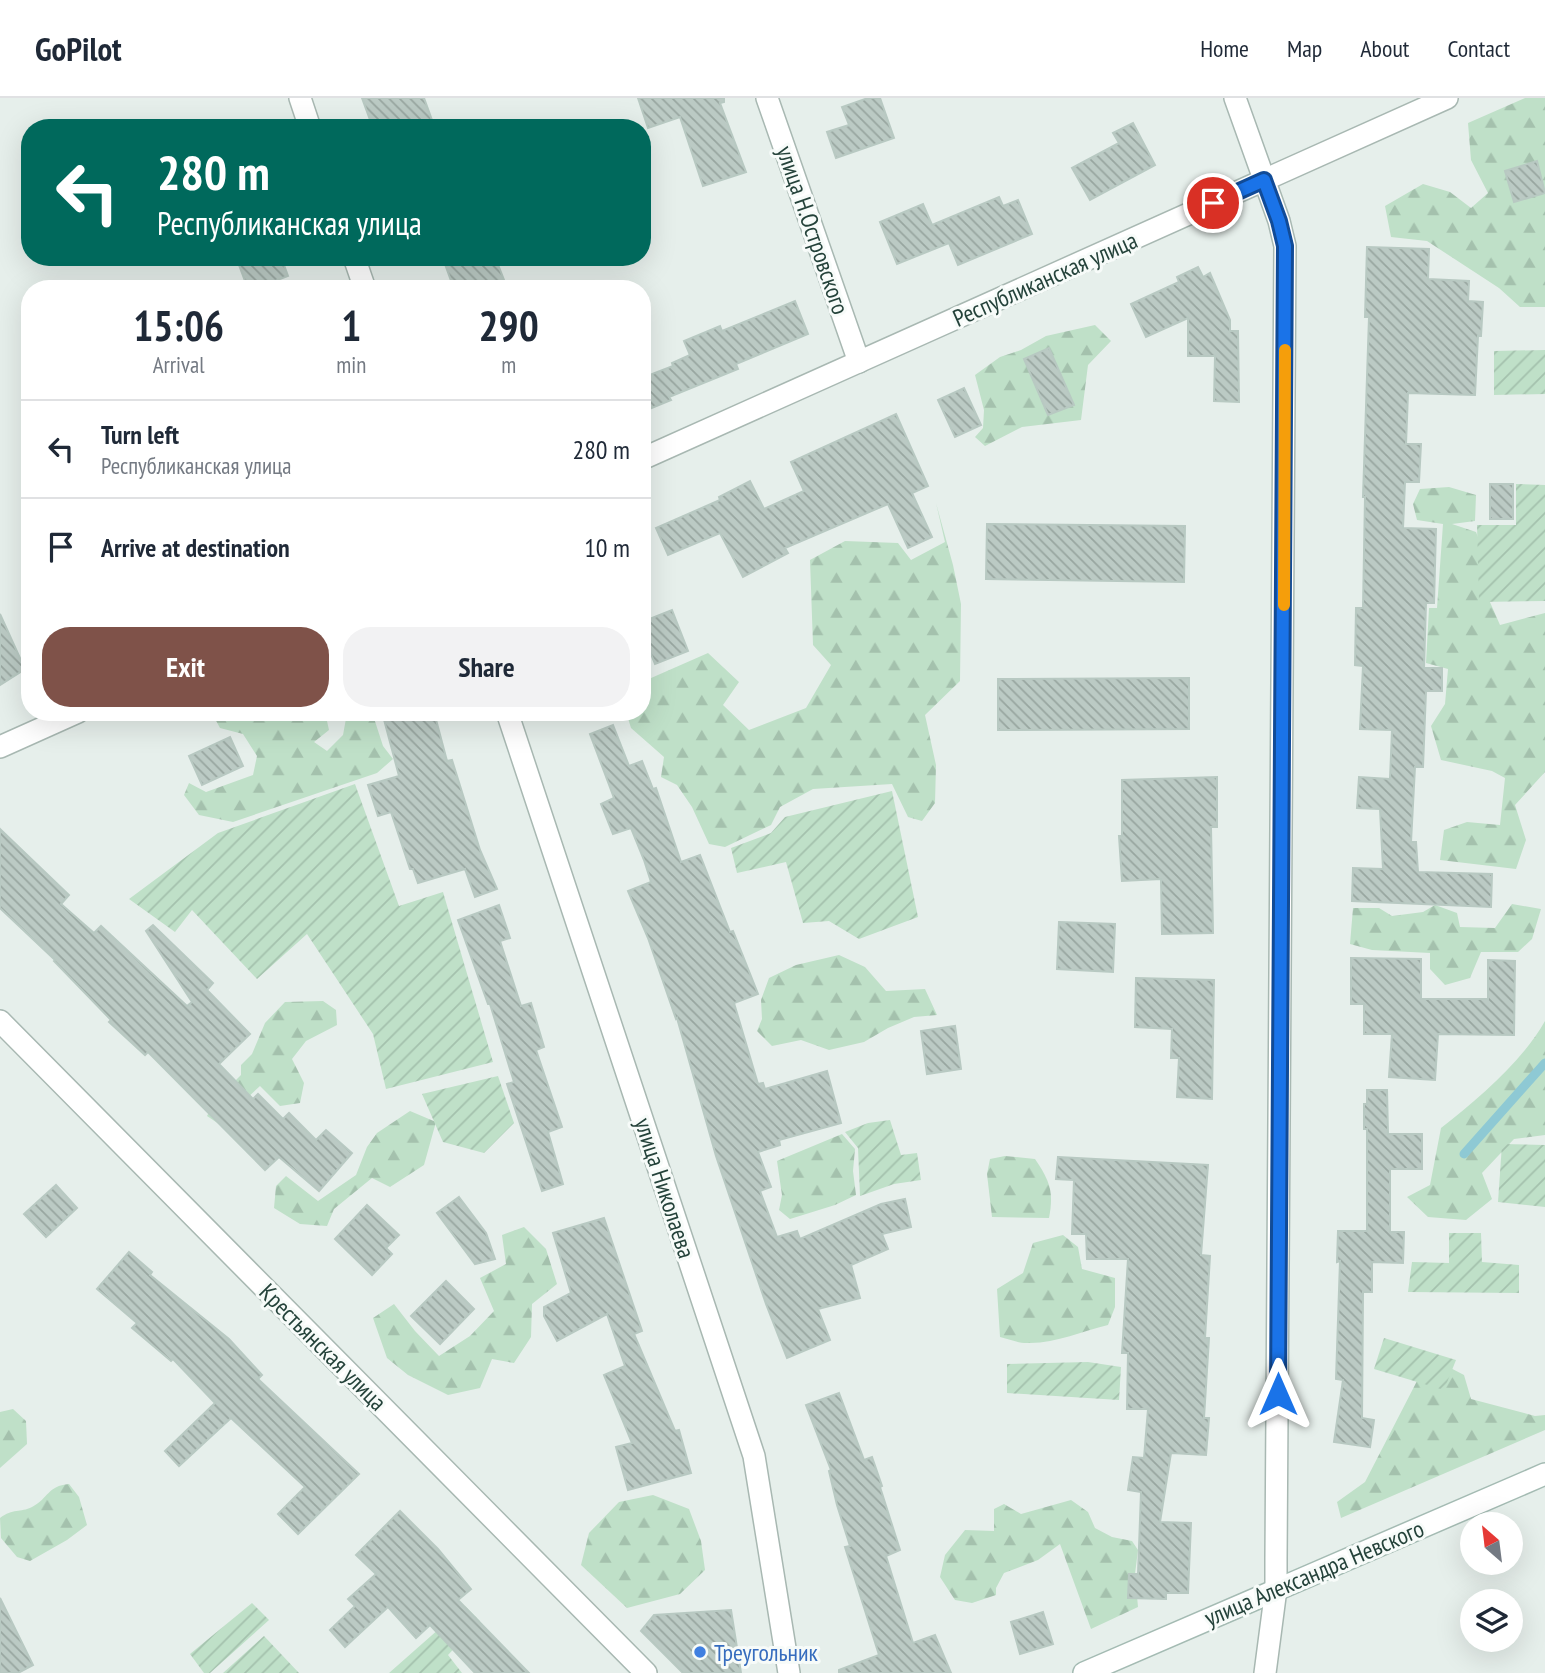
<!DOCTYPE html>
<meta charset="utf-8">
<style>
:root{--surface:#fff;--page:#f2f2f3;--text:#1f2937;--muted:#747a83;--line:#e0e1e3;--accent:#7f5249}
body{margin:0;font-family:"PT Sans Narrow",sans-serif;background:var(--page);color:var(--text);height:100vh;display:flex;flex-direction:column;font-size:26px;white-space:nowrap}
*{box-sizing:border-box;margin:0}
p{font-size:23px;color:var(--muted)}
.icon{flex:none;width:38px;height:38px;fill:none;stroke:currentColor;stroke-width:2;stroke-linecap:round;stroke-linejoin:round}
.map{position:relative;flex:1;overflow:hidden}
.side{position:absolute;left:21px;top:182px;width:630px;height:441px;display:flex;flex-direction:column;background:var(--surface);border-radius:28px;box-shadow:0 7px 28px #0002}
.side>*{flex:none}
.top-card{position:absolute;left:21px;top:21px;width:630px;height:147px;border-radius:28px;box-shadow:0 7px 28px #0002;background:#00695c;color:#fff;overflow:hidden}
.needle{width:46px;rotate:332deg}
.buttons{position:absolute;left:1460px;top:1414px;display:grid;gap:14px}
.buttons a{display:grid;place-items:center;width:63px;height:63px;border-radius:50%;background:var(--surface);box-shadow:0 7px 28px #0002;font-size:35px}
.pin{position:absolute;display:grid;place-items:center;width:60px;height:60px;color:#fff;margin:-30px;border:4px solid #fff;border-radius:50%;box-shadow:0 2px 7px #0007}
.me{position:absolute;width:77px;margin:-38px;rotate:0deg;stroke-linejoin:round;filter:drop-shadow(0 0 5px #0008)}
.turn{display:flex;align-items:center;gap:24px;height:147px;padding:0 21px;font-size:32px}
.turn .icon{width:91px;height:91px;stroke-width:2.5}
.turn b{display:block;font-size:49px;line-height:60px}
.eta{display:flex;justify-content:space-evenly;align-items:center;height:119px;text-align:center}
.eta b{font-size:42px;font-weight:800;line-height:49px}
.cta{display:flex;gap:14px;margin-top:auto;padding:14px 21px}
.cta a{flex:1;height:80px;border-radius:28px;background:var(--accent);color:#fff;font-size:28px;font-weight:800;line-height:80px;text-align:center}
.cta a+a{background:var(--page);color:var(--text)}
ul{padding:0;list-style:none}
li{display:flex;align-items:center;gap:21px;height:98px;padding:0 21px;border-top:2px solid var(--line)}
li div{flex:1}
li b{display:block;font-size:26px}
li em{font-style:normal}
header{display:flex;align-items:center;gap:42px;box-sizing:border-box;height:98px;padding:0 35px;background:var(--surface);border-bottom:2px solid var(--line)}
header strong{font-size:33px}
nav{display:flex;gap:38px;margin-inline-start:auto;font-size:24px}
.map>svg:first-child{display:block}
.forest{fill:url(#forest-firs)}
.garden{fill:url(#garden-furrows)}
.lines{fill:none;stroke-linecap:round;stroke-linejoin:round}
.stream{stroke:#8ec9d4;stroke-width:9}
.building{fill:url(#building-back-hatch);stroke:#b8c9c2;stroke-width:2}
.street-casing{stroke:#a8b8b2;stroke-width:24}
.secondary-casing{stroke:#a4bbb3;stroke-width:24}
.street{stroke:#fff;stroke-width:21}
.secondary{stroke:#fff;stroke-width:21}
.route-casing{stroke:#114b97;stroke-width:18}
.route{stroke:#1a73e8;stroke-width:12}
.slow{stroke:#f59e0b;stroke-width:12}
.shop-dot{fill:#3f7fe0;stroke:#f7fbf9;stroke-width:2.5}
.labels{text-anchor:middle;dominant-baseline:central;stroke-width:6;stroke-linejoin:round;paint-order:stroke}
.street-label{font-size:24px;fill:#24423a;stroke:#f7fbf9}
.shop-label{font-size:24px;fill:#366cbe;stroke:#f7fbf9;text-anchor:start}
</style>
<header>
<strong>GoPilot</strong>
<nav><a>Home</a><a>Map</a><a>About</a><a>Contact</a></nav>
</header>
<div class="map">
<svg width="1545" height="1575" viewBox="0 0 1545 1575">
<defs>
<pattern id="forest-firs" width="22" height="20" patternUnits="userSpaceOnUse" patternTransform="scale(1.75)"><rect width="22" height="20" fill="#bfe0c8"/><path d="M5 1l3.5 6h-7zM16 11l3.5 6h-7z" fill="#a4c1ad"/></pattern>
<pattern id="garden-furrows" width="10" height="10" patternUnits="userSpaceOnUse" patternTransform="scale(1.75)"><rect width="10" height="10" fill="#bfe0c8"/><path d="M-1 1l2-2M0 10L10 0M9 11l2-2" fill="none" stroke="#a4c1ad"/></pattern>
<pattern id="building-back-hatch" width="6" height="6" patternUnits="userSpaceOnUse" patternTransform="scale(1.75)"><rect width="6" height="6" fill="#bbcac4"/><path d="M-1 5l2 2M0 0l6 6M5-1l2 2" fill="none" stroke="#98a6a0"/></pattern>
</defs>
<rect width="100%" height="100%" fill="#e6efeb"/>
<g class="forest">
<polygon points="1525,0 1545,0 1545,209 1520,209 1499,190 1427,143 1391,139 1385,108 1423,86 1450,94 1471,110 1488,95 1471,62 1468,25"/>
<polygon points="1095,227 1111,243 1088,267 1081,322 1022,329 985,348 975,339 983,330 984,312 975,277 1000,259 1021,252 1046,238"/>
<polygon points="1449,389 1476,397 1475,423 1452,426 1476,434 1485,457 1486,495 1500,527 1545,515 1545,674 1515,707 1526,742 1516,771 1440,762 1444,732 1467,724 1500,727 1505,680 1492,673 1441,662 1431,628 1445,606 1448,571 1426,565 1429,510 1437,510 1443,426 1417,422 1413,406 1420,391"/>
<polygon points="936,405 953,467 961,506 960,583 925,617 936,667 935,705 922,723 908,719 892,686 813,691 780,709 771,727 725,749 709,746 692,709 677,687 661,679 664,659 631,630 626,614 642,614 642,584 708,555 739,584 723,607 749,632 806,610 831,567 813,547 810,462 845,443 898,445 911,462 945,444"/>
<polygon points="215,614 325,614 329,632 314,644 327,653 343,637 347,615 372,614 383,648 393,661 377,675 233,724 199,717 184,697 189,685 206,694 253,677 257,658 243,636 220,630 213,617"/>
<polygon points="1512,806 1541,811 1532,841 1518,854 1481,854 1470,880 1445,887 1430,871 1430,855 1372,852 1350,846 1353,810 1379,810 1392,818 1423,814 1435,807 1457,815 1460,829 1495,830"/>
<polygon points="839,857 865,869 886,893 925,891 937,917 914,919 888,930 864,944 829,952 801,942 772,948 757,933 762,921 761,902 769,880 796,867"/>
<polygon points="323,903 336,912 337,927 306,943 292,961 304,985 300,1005 280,1008 260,988 219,1026 207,1018 214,1004 241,977 241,967 252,956 265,925 285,904"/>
<path d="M1545 923V1037L1514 1041 1482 1075 1492 1101 1466 1122 1428 1119 1407 1099 1430 1087 1441 1030C1478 1001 1522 964 1545 923Z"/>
<polygon points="410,1013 436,1024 424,1067 390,1089 372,1080 334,1111 327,1128 300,1126 274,1110 276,1088 286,1078 318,1103 356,1077 367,1049 377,1035"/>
<polygon points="842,1036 855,1051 853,1073 856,1097 835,1107 790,1121 779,1112 782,1097 777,1063"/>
<path d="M1005 1058 1035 1061C1050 1083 1054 1094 1049 1120L992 1119 987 1076 990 1061Z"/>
<polygon points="524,1129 546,1151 557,1186 532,1206 531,1239 514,1265 492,1261 480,1290 448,1297 408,1277 387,1260 373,1220 394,1206 415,1233 439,1258 470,1238 494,1213 480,1180 506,1166 502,1137"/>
<path d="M1063 1137 1078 1149 1082 1171 1115 1180V1209L1108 1227C1082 1233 1055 1246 1027 1245 1018 1245 1009 1241 1000 1239L997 1191 1023 1175 1033 1145Z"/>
<polygon points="1439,1264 1464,1277 1471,1301 1535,1318 1545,1317 1545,1332 1341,1420 1337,1404 1365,1384 1417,1283"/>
<polygon points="13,1311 26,1323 27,1346 0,1370 0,1314"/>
<path d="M69 1386 79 1399 87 1427 67 1442 30 1463 17 1459 1 1440 0 1420C13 1410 20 1415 32 1409 49 1400 47 1388 69 1386Z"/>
<polygon points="653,1397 689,1411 701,1443 705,1472 680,1496 627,1510 581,1467 589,1435 619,1404"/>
<polygon points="1071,1402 1088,1414 1095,1430 1112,1439 1132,1443 1138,1452 1135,1476 1138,1509 1091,1531 1060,1446 1038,1462 1004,1475 996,1490 996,1497 972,1505 955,1502 940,1479 945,1457 965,1432 994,1433 994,1411 1004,1406 1021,1416"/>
</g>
<g class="garden">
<polygon points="1545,252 1545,296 1494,297 1494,253"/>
<polygon points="1516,386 1545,387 1545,503 1479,504 1477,427 1516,427"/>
<polygon points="355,686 399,808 443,794 493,964 386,991 373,936 307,836 257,881 192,812 175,834 129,801 218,735"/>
<polygon points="892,693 918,819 859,841 829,823 803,825 786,764 737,775 731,750 771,735 785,719"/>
<polygon points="498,978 514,1025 484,1055 443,1044 422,996"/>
<polygon points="890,1022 901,1057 917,1055 921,1082 894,1086 860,1098 858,1050 845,1034 868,1025"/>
<polygon points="1502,1046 1545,1047 1545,1109 1498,1104"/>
<polygon points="1449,1135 1481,1135 1482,1164 1519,1167 1519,1195 1408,1194 1412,1164 1449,1165"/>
<polygon points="1384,1240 1456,1262 1444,1292 1374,1271"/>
<polygon points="1088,1264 1121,1269 1119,1302 1007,1295 1007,1266"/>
<polygon points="252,1505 269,1522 210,1575 204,1575 190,1556"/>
<polygon points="465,1508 480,1523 448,1557 462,1575 389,1575"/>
<polygon points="264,1538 299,1575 223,1575"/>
</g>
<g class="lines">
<polyline class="stream" points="1464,1056 1545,965"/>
</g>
<g class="building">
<polygon points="362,0 424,0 433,25 419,30 373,30"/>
<polygon points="638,0 724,0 724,4 720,5 746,74 703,88 680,19 648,30"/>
<polygon points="868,0 880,0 894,40 836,60 827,34 849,27 842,9"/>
<polygon points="1133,25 1155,67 1090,102 1072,70 1119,45 1113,35"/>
<polygon points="1537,63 1545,95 1514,104 1505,73"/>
<polygon points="999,99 1003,108 1018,102 1032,136 958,167 949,145 897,166 880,124 923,106 932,127"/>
<polygon points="1367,149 1429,151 1428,181 1469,183 1468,203 1483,204 1481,238 1478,238 1475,297 1408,295 1406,346 1421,346 1419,384 1405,384 1403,430 1436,431 1434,505 1426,505 1424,570 1442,570 1442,593 1426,593 1423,669 1415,669 1411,744 1416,744 1418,774 1492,776 1491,809 1352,803 1353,770 1383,771 1380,711 1357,710 1359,679 1390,681 1392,632 1360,631 1363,568 1355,567 1356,510 1363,510 1365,399 1363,399 1369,219 1365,219"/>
<polygon points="236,159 281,159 288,178 254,191 248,191"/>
<polygon points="464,159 495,159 504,182 481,191 454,191 445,166"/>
<polygon points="1198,169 1203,179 1210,175 1230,222 1230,233 1238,233 1239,304 1214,303 1215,258 1188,258 1188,220 1146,239 1131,206 1179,184 1177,179"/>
<polygon points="795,203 808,236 736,266 738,271 669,299 671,302 642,314 642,280 673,268 672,265 690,257 684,243 720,228 722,233"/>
<polygon points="1049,250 1074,307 1048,317 1024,261"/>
<polygon points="964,290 981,327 955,339 938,302"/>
<polygon points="896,316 928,388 912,395 932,439 908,450 888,406 785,450 788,455 743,479 720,435 668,457 656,430 720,402 719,399 750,383 764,411 804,393 791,364"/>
<rect x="1490" y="386" width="23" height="35"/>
<polygon points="987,426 1185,428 1184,484 986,481"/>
<polygon points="672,512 688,553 655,566 642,534 642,524"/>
<polygon points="0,516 25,571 0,587"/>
<polygon points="1189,580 1189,631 998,632 998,581"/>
<polygon points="382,614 434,614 447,663 452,662 480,752 497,791 475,799 465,771 418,785 413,771 410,771 391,714 378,718 368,687 399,678"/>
<polygon points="613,627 629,668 642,663 653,691 656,690 681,764 700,757 730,834 733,833 758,896 734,905 758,986 763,985 765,991 827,973 841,1025 779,1042 780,1047 758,1054 771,1089 760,1093 777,1139 797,1133 800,1141 881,1106 905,1101 911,1129 882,1136 888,1151 851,1167 860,1200 818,1211 830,1242 787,1260 766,1206 716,1058 677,920 676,921 648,840 628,793 651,784 644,762 631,730 613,736 601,706 614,700 590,636"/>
<polygon points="230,639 243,668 202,687 189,658"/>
<polygon points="1217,679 1217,729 1211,729 1213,835 1162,836 1161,781 1122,783 1119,738 1122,738 1122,682"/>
<polygon points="0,731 69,797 61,806 94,835 101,828 187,908 192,904 146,833 153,827 213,885 207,892 250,936 219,966 253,1001 258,996 283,1021 289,1015 316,1042 326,1032 352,1055 319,1093 279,1059 265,1072 148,954 145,957 109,924 111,922 54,863 55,862 0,810"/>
<polygon points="499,807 510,840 500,843 521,908 531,905 544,949 536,952 562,1029 548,1034 563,1086 542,1093 507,986 514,984 490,906 488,906 458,822"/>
<polygon points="1059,824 1115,826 1113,874 1057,871"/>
<polygon points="1351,860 1421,861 1421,901 1488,901 1488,862 1515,863 1514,937 1438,936 1435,982 1389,979 1392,936 1364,936 1364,906 1351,906"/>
<polygon points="1136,880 1214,882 1212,1001 1177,999 1179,960 1171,960 1172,931 1135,929"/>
<polygon points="955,928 961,971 927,976 921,933"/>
<polygon points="1367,992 1387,992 1388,1036 1422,1036 1422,1071 1390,1071 1390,1134 1404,1134 1403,1165 1372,1164 1372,1194 1363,1194 1362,1320 1374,1322 1370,1349 1334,1344 1343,1282 1336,1281 1340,1163 1337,1164 1338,1133 1367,1133 1367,1031 1364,1031 1364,1006 1367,1006"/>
<polygon points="1058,1059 1208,1067 1201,1157 1210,1158 1205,1240 1209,1240 1204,1320 1209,1320 1206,1357 1171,1355 1160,1424 1191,1425 1188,1495 1166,1495 1166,1501 1128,1500 1129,1476 1138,1476 1141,1394 1128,1392 1133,1359 1144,1360 1148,1311 1127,1311 1128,1255 1122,1255 1128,1161 1087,1161 1086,1136 1072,1136 1074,1082 1056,1081"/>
<polygon points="56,1087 77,1110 46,1139 24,1116"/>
<polygon points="459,1099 486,1135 495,1161 475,1166 437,1115"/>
<polygon points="367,1107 399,1137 386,1150 392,1156 372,1177 335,1141"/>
<polygon points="604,1120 642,1233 634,1236 675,1333 679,1332 691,1375 628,1392 616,1349 632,1345 604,1277 625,1268 607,1216 557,1243 544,1218 544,1209 571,1195 553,1135"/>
<polygon points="129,1154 152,1174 150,1177 229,1241 262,1277 258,1281 359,1376 298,1436 278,1416 305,1389 231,1320 179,1368 165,1353 215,1305 173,1261 171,1263 132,1230 137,1225 97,1191"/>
<polygon points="446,1183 474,1211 440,1246 411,1218"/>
<polygon points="839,1295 864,1362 872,1359 882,1388 880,1389 900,1452 886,1458 913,1545 935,1537 951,1575 839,1575 839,1572 879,1557 845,1449 850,1448 837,1407 829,1373 831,1372 806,1307"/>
<polygon points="400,1413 438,1451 471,1491 458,1502 529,1575 475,1575 430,1527 416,1540 388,1509 345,1549 330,1532 355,1508 348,1501 376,1476 356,1457"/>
<polygon points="0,1500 33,1567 18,1575 0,1575"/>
<polygon points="731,1512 741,1575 683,1575 641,1533 654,1517"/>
<polygon points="1043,1514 1053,1546 1020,1556 1011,1524"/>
</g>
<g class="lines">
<defs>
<g id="street">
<polyline points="300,0 310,30"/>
<polyline points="767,0 859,264"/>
<polyline points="1235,0 1279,123 1285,148 1276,1461 1276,1491 1265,1575"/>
<polyline points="354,159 365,191"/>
<polyline points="642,361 1447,0"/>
<polyline points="507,614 754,1358 789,1575"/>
<polyline points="0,649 78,614"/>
<polyline points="0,923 646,1575"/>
</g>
<polyline id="secondary" points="1084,1575 1545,1376"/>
</defs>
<use href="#street" class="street-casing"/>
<use href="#secondary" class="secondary-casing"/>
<use href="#street" class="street"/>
<use href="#secondary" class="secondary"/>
</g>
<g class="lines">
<defs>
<polyline id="route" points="1213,105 1264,82 1279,123 1285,148 1278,1296"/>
</defs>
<use href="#route" class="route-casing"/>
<use href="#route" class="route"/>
<polyline class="slow" points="1284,507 1285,252"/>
</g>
<circle class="shop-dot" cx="700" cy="1554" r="7"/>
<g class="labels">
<g class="street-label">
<text transform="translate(813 132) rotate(71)">улица Н.Островского</text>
<text transform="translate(1045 181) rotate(-24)">Республиканская улица</text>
<text transform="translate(665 1090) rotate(72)">улица Николаева</text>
<text transform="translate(323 1249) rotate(45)">Крестьянская улица</text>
<text transform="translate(1314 1475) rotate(-23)">улица Александра Невского</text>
</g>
<g class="shop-label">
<text x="714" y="1554">Треугольник</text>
</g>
</g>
</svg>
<div class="buttons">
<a><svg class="needle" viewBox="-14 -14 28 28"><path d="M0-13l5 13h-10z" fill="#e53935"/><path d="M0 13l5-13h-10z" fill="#747a83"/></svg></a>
<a><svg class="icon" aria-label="layers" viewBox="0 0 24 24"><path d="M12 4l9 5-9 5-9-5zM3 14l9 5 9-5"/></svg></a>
</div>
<div class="pin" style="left:1213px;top:105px;background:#d93025"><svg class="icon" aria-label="arrive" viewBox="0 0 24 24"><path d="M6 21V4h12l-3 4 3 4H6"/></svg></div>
<svg class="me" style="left:1278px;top:1296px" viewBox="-20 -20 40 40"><path d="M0-17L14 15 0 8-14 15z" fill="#1a73e8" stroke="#fff" stroke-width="4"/></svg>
<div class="top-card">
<div class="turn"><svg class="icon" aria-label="left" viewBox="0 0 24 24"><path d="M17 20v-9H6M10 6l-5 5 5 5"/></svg><div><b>280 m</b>Республиканская улица</div></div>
</div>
<section class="side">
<div class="eta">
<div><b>15:06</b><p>Arrival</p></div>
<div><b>1</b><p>min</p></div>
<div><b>290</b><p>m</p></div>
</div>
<ul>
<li><svg class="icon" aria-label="left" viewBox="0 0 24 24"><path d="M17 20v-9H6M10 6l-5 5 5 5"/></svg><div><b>Turn left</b><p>Республиканская улица</p></div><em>280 m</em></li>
<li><svg class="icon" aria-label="arrive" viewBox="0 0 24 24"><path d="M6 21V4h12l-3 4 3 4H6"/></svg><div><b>Arrive at destination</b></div><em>10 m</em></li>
</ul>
<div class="cta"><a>Exit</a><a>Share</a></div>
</section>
</div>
